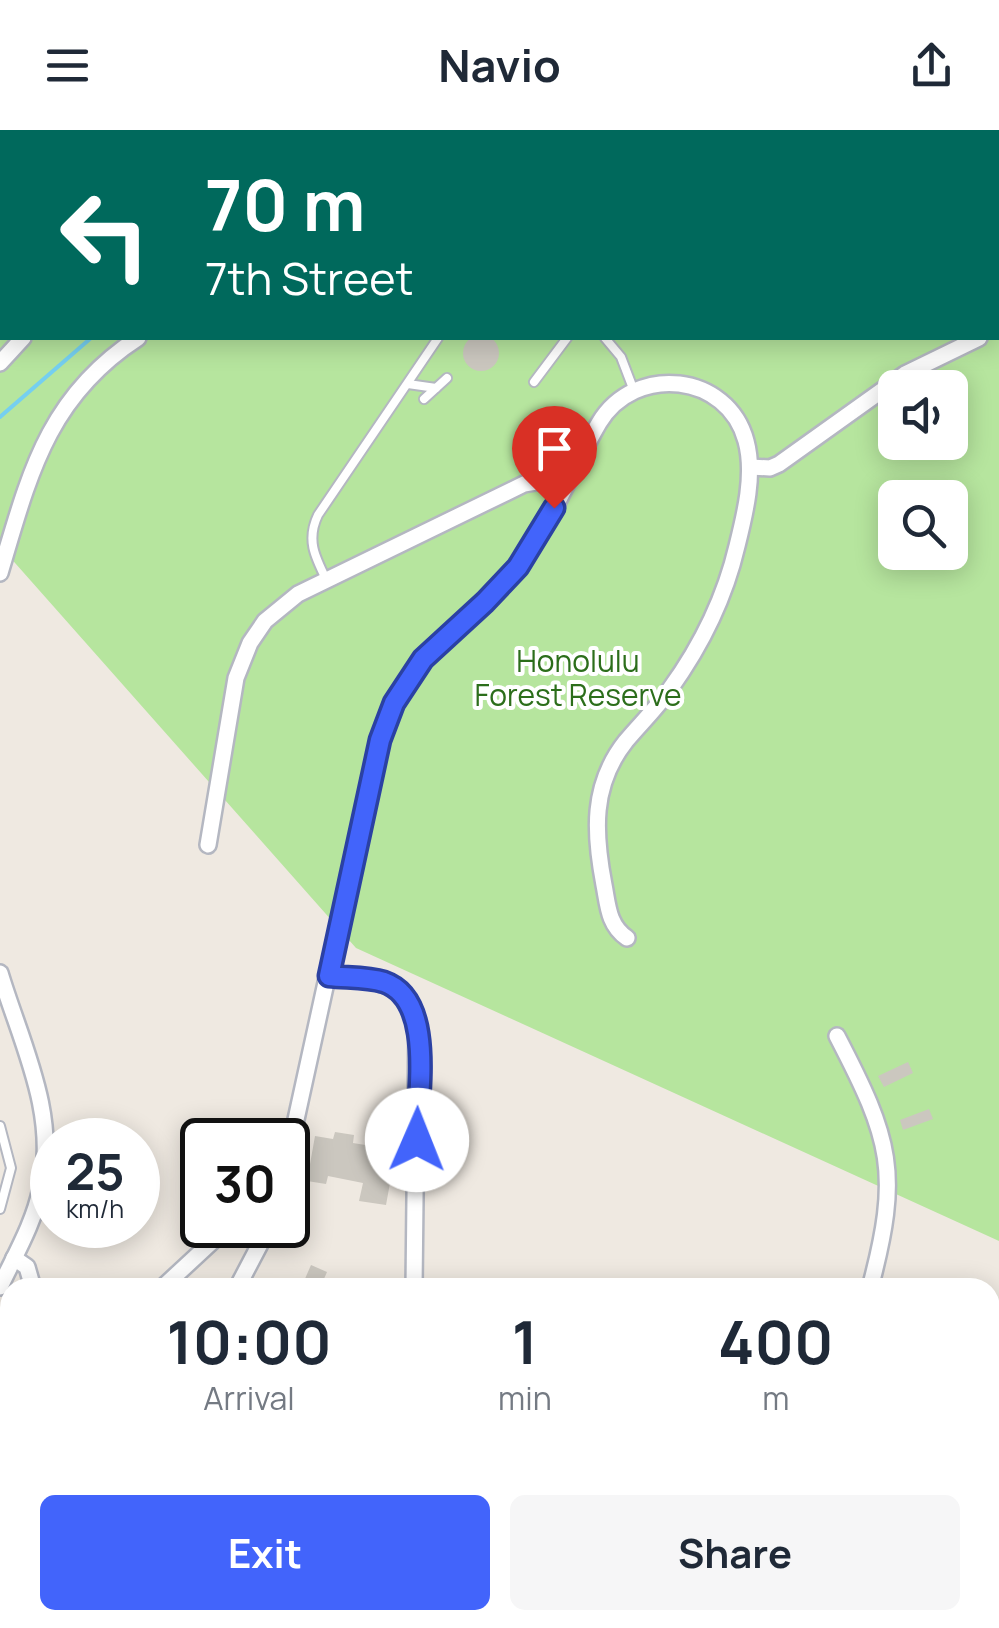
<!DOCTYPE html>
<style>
:root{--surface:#fff;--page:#f6f6f7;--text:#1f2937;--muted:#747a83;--accent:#4264fb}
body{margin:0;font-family:Manrope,sans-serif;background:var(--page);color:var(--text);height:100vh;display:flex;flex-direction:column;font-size:38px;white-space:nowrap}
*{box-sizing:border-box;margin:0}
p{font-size:32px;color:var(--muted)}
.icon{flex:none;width:55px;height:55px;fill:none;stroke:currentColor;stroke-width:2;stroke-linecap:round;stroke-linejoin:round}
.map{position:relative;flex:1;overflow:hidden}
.sheet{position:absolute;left:0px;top:1148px;width:1000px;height:352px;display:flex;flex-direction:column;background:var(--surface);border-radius:30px 30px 0 0;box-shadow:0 5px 25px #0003}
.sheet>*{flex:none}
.guide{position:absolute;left:0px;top:0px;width:1000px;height:210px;box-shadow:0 5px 25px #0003;background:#00695c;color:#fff;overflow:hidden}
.fabs{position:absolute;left:878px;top:240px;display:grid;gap:20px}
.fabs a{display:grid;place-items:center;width:90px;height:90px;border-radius:15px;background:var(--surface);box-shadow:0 5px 25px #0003;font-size:50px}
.speed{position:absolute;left:30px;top:988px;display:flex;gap:20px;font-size:50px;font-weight:700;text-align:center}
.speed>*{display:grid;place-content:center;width:130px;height:130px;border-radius:50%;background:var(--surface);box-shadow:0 5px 25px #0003;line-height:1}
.speed small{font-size:25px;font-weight:400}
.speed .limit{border:5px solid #111;border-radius:15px;background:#fff;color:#111}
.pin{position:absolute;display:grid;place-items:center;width:85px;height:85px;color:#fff;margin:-102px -42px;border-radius:50% 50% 50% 0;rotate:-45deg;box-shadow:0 0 10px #0007}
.pin .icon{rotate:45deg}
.me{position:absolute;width:110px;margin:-55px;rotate:1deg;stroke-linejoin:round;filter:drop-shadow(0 0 8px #0008)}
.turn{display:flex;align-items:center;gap:35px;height:210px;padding:0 40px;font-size:45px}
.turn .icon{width:130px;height:130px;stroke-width:2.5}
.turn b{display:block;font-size:70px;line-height:85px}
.eta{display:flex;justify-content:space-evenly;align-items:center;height:170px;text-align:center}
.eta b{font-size:60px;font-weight:700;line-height:70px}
.action{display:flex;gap:20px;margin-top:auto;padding:20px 40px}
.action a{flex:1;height:115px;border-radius:15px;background:var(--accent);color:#fff;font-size:40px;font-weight:700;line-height:115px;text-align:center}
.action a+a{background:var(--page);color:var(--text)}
header{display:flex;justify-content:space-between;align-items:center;height:130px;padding:0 40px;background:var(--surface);font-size:45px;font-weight:700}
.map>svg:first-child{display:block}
.green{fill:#b6e59e;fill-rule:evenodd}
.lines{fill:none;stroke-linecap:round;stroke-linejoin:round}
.stream{stroke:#75cff0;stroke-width:4}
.building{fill:#cbc7bf}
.service-casing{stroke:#b4b7c1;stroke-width:12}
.minor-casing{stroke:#b4b7c1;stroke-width:20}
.service{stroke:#fff;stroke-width:8}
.minor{stroke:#fff;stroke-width:15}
.route-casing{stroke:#2b41a3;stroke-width:25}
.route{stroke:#4264fb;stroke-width:18}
.labels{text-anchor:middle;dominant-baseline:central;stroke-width:8;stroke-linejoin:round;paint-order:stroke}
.park-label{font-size:30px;fill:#2c6e1b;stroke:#fff}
</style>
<header><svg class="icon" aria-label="menu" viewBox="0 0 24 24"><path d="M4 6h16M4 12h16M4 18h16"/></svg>Navio<svg class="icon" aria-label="share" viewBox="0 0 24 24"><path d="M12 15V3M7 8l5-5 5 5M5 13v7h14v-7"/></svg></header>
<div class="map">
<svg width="999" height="1498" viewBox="0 0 999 1498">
<rect width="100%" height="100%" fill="#efe9e1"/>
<path class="green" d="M0 0H999V1111L356 818 0 416ZM2 2H998V208H2ZM895 258H950V312H895ZM895 368H950V422H895Z"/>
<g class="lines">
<g class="stream">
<polyline points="195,2 196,0"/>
<polyline points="0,287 91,208"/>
<polyline points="800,1498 802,1490"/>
</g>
</g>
<g class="building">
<circle cx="481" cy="223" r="18"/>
<polygon points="908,932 913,943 884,957 878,946"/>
<polygon points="929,979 933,989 903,1000 900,990"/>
<polygon points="335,1002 354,1005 353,1013 396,1020 386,1075 359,1071 363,1053 328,1046 326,1054 307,1051 315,1006 333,1009"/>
<polygon points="311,1135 327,1142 320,1158 301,1158"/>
</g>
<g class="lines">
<defs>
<g id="service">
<polyline points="553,2 554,0"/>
<polyline points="605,208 621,227 634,261"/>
<polyline points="534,252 567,208"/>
<polyline points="408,254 436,258"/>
<polyline points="424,269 447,248"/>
<path d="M327 451C315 427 306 410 318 385L438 208"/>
<polyline points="0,996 11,1038 0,1079"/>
</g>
<g id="minor">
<polyline points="226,2 227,0"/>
<polyline points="998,198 999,198"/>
<polyline points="0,233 23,208"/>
<polyline points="750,337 770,338 779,334 905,244 979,208"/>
<path d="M0 443C29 346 47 267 138 208"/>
<polyline points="208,715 236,548 250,513 265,491 298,464 524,354 542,351 563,360"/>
<path d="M0 843C21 913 58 983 41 1058 34 1093 15 1125 0 1157"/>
<path d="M329 847C366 850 404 848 417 890L414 1158"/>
<path d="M837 906C891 1010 901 1042 870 1158"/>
<path d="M288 1026 375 629C386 586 404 547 435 516 462 489 493 468 517 438 551 394 571 341 599 293 635 233 728 243 746 311 755 344 745 384 737 416 725 467 701 516 670 559 657 578 641 593 626 611 591 655 594 703 604 755 608 775 608 795 627 808"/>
<polyline points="14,1128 27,1137 33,1158"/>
<polyline points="162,1158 230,1095"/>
<polyline points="237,1158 270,1095"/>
<polyline points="394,1498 395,1490"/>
<polyline points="533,1498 534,1490"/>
<polyline points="658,1498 660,1490"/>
<polyline points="835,1498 838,1490"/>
</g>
</defs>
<use href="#service" class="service-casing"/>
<use href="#minor" class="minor-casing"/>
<use href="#service" class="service"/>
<use href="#minor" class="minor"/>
</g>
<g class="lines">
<defs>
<path id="route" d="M417 1010C417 966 436 870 384 852 367 847 346 848 329 846L380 610 394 573 423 529 485 472 518 437 554 378"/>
</defs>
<use href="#route" class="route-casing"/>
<use href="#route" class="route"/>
</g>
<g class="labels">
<g class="park-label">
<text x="578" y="530">Honolulu<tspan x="578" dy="34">Forest Reserve</tspan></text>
</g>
</g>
</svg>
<div class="fabs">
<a><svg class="icon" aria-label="sound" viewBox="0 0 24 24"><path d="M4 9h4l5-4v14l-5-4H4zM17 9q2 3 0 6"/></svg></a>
<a><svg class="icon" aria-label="search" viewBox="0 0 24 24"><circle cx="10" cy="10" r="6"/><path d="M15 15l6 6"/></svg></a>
</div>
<div class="speed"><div>25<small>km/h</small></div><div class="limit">30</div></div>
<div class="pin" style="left:554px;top:378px;background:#d93025"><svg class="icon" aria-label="arrive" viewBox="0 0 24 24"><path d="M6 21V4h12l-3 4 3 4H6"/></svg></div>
<svg class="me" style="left:417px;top:1010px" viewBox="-20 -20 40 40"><circle r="19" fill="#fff"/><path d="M0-13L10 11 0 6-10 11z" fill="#4264fb"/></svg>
<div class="guide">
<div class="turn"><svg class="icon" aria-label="left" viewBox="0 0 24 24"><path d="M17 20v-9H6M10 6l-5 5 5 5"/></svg><div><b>70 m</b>7th Street</div></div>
</div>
<section class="sheet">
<div class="eta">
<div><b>10:00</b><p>Arrival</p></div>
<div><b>1</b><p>min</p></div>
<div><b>400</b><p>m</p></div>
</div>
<div class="action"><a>Exit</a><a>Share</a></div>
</section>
</div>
